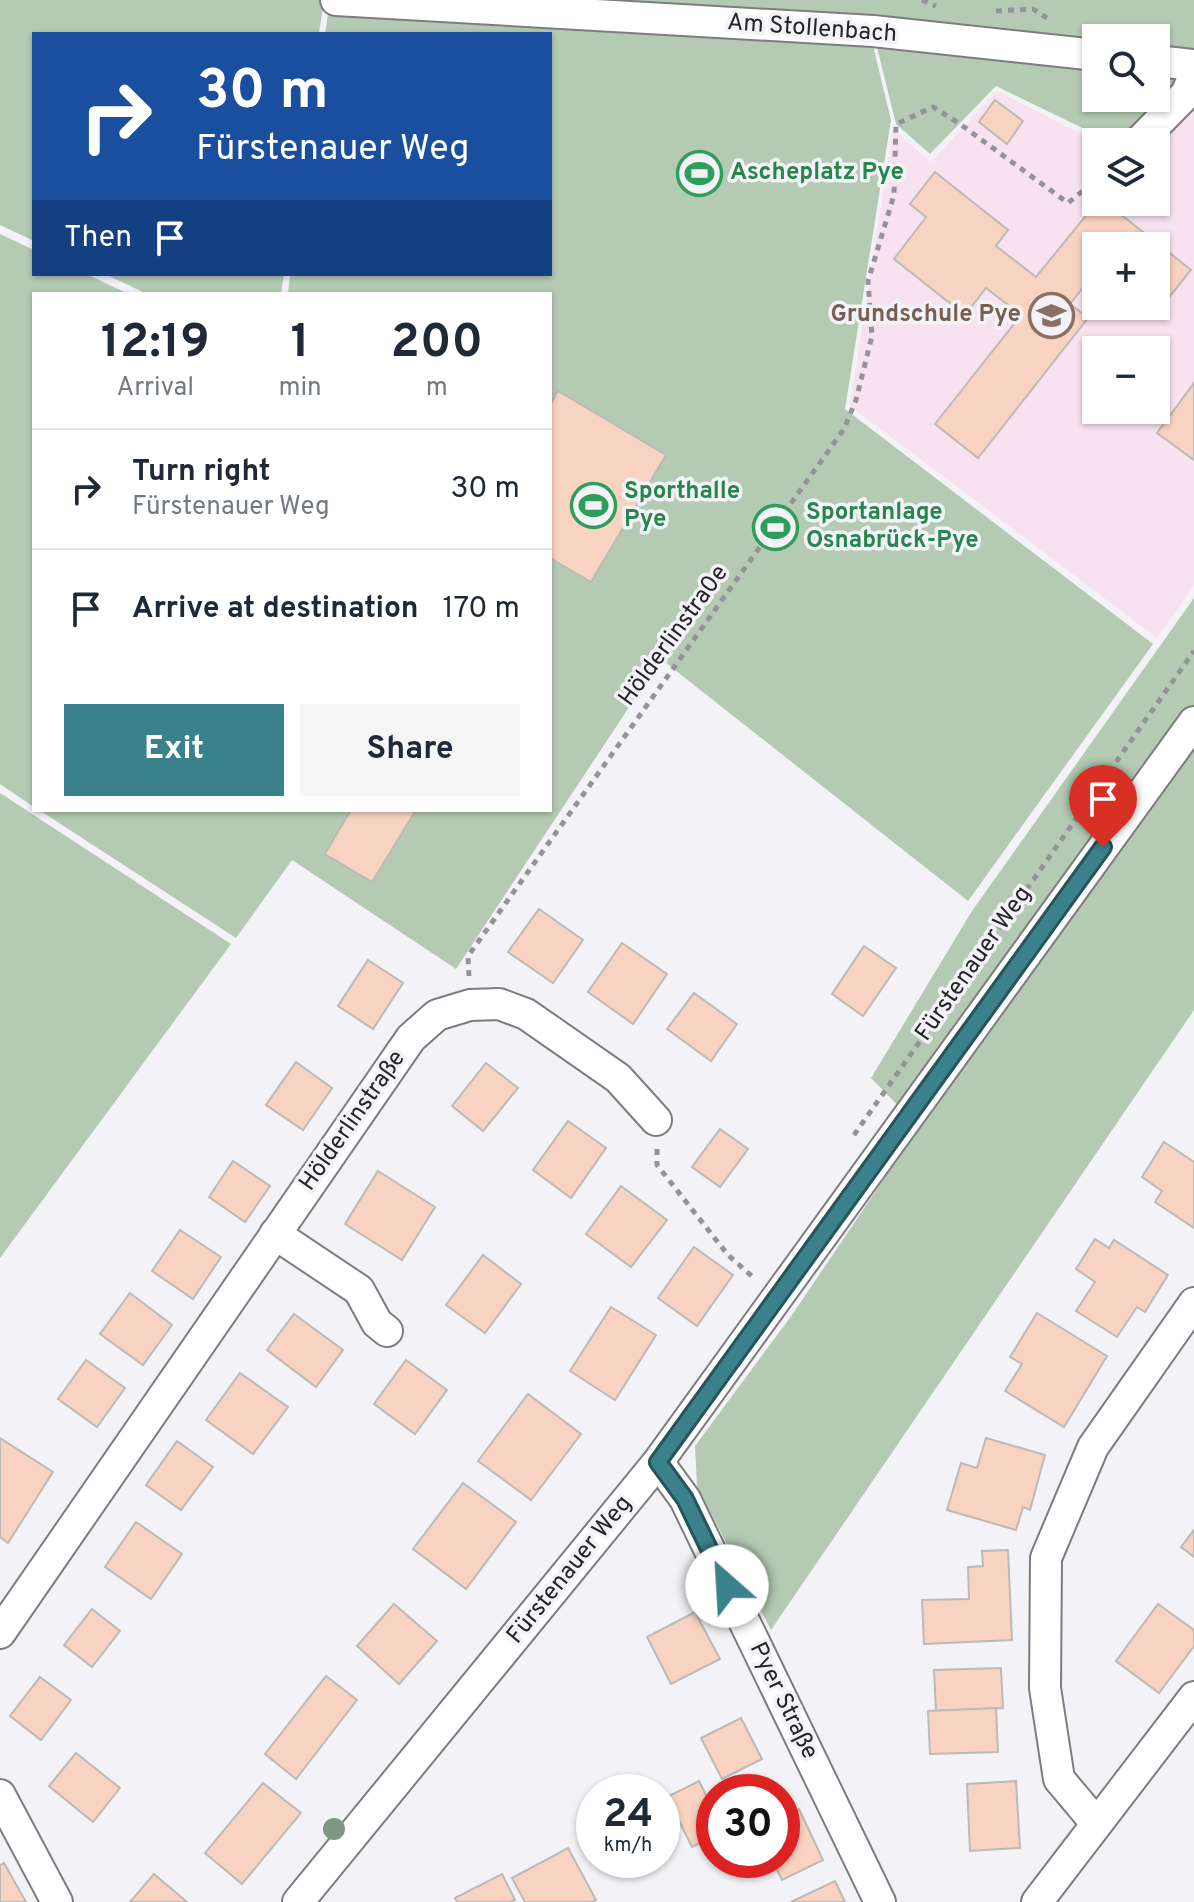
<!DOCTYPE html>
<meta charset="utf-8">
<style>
:root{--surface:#fff;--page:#f6f6f7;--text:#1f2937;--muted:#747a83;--line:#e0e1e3;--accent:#3a818b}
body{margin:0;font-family:Overpass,sans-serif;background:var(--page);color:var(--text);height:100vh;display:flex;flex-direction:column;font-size:30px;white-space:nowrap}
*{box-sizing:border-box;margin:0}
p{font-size:26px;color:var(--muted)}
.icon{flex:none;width:44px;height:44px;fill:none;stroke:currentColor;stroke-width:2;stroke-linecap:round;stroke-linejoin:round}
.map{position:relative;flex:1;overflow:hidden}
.side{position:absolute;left:32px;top:292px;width:520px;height:520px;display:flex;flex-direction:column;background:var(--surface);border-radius:0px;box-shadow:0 2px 6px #0004}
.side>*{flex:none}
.guide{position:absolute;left:32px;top:32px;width:520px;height:244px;border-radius:0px;box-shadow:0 2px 6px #0004;background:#1a4fa0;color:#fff;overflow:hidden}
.fabs{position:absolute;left:1082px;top:24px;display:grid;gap:16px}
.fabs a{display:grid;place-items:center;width:88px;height:88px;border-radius:0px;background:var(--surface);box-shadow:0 2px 6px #0004;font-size:40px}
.speed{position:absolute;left:576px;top:1774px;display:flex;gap:16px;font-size:40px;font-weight:700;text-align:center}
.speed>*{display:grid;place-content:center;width:104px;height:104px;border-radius:50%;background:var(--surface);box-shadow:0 2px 6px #0004;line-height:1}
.speed small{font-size:20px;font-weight:400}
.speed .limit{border:12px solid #d22;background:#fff;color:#111}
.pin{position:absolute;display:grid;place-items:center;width:68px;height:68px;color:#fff;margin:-82px -34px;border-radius:50% 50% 50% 0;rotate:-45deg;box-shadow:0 0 8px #0007}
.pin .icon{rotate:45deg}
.me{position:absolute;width:88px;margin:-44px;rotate:334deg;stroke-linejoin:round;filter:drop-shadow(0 0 6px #0008)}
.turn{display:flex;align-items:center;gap:28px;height:168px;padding:0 32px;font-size:36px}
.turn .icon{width:104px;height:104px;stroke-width:2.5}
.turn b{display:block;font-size:56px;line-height:68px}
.then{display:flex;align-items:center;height:76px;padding:0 32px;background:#0003;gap:16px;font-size:30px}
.eta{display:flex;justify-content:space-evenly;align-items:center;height:136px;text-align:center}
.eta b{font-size:48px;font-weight:700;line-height:56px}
.action{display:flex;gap:16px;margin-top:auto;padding:16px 32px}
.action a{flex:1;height:92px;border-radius:0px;background:var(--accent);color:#fff;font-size:32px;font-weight:700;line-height:92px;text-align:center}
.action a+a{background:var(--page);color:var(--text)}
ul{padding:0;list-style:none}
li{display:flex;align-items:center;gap:24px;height:120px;padding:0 32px;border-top:2px solid var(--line)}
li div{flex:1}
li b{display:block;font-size:30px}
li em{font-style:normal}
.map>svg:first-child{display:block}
.education{fill:#f9e2ef;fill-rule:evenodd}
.green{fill:#b4cab3;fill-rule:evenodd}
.building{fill:#f9d3c1;stroke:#bdb9b6;stroke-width:2}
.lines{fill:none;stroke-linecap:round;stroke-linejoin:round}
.minor-casing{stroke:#7d7d81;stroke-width:34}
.path{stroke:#949498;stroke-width:5;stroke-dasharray:6 6;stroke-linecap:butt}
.minor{stroke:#fff;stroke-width:30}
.tree{fill:#809681}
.route-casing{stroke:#26545a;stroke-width:20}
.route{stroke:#3a818b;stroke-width:14}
.labels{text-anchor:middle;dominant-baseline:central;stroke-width:7;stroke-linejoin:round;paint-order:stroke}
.street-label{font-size:24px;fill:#252527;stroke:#f3f3f7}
.leisure-label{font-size:24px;font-weight:bold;fill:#27864d;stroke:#f3f3f7;text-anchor:start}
.education-label{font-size:24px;font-weight:bold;fill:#785e54;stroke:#f3f3f7;text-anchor:end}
</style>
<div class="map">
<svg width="1194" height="1902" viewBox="0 0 1194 1902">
<rect width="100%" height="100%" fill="#f3f3f7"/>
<path class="education" d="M997 91 1097 142 1096 202H1156V144L1192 109H1194V586L1157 638 850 406 893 129 931 162ZM1096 246H1156V306H1096ZM1096 350H1156V410H1096Z"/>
<g class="green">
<polygon points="0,0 324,0 319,34 34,34 34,241 0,225"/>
<path d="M336 0H1194V76L1139 142H1111L996 86 930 154 896 124 873 31ZM1096 38H1156V98H1096Z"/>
<polygon points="329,6 871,37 891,120 845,409 1153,644 968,901 661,659 456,969 292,860 236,938 39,810 550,810 550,294 288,294 290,274 550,274 550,34 325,34"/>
<polygon points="0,234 34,250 34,274 86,274 129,294 34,294 34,807 0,784"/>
<polygon points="105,274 284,274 281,294 147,294"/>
<polygon points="1194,598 1194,1010 771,1630 697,1486 695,1446 792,1315 919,1127 871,1078 972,911"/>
<polygon points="0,793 231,944 0,1258"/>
</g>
<g class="building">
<polygon points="995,100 1023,121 1007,144 979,122"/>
<polygon points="935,172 1008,230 996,246 1036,277 1097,202 1105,202 1191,270 1158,311 1152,306 1156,306 1156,246 1096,246 1096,271 1070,304 1088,318 978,458 935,424 1021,315 986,288 965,315 894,259 926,217 910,204"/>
<polygon points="1194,383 1194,460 1157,433"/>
<polygon points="558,391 666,455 591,582 550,558 550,405"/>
<polygon points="351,810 416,810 372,882 325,854"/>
<polygon points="539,909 583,940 553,983 508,952"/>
<polygon points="622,943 667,974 633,1024 588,992"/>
<polygon points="864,946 896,968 863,1016 832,994"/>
<polygon points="368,960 403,983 373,1029 338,1006"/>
<polygon points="694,993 737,1024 711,1061 667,1029"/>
<polygon points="296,1062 332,1088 303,1130 266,1105"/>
<polygon points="486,1063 518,1088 483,1131 452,1106"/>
<polygon points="568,1121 606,1148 571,1198 533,1170"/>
<polygon points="720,1129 748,1149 720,1187 692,1167"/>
<polygon points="1164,1142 1194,1162 1194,1228 1155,1202 1162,1191 1142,1177"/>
<polygon points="233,1161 270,1186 245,1222 209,1197"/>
<polygon points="378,1171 435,1207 402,1260 345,1224"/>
<polygon points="621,1186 667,1220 631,1267 586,1234"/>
<polygon points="180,1230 221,1257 193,1299 152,1271"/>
<polygon points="1095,1239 1109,1248 1114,1240 1168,1275 1145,1312 1137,1307 1117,1337 1076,1311 1095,1282 1076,1269"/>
<polygon points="694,1247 733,1275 697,1326 658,1298"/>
<polygon points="483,1255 521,1284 485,1333 446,1305"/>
<polygon points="130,1293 172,1325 143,1365 100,1334"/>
<polygon points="611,1307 656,1335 615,1400 570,1371"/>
<polygon points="1037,1313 1107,1356 1064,1427 1005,1391 1022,1364 1010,1357"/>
<polygon points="294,1314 343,1350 316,1387 267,1350"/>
<polygon points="86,1360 125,1388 97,1427 58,1399"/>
<polygon points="406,1360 447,1390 415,1434 374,1404"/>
<polygon points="240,1373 288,1407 253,1454 206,1420"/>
<polygon points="528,1394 581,1434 531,1500 478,1461"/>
<polygon points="0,1438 53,1472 8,1543 0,1537"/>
<polygon points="986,1438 1045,1455 1030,1510 1023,1507 1016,1530 947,1510 961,1463 977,1468"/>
<polygon points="177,1441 213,1467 181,1510 146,1485"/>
<polygon points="463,1483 516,1522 466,1589 413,1549"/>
<polygon points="136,1522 182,1554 151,1599 105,1567"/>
<polygon points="1194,1530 1194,1557 1181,1547"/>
<polygon points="1008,1550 1012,1640 924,1644 922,1600 969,1599 968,1567 983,1566 982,1551"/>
<polygon points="394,1604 437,1641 399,1684 357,1646"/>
<polygon points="1158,1604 1194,1630 1194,1646 1159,1693 1116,1661"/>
<polygon points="92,1609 120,1631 92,1667 64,1645"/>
<polygon points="695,1612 720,1659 671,1684 647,1637"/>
<polygon points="1001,1668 1003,1708 936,1711 934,1670"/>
<polygon points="326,1676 357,1700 296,1779 265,1754"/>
<polygon points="40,1677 71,1700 41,1740 10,1716"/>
<polygon points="996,1708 998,1752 930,1754 928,1711"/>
<polygon points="741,1718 762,1759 722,1779 701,1738"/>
<polygon points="76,1753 120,1788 93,1822 49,1786"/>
<polygon points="699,1781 714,1811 714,1836 692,1847 667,1797"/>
<polygon points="1016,1781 1020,1848 970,1851 967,1784"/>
<polygon points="263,1783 301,1813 242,1884 205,1853"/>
<polygon points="799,1809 823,1860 782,1880 772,1860 782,1860 782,1817"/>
<polygon points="568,1848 596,1900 591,1902 525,1902 512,1878"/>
<polygon points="4,1863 26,1902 0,1902 0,1865"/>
<polygon points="154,1874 187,1902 130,1902"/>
<polygon points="502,1874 515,1900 510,1902 457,1902 455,1898"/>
<polygon points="835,1881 845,1902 791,1902"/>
</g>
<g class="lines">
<defs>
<g id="minor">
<polyline points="336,0 873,31 1096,55"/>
<polyline points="1156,61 1194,65"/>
<polyline points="1139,142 1186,94 1194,76"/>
<polyline points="275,1234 359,1290 377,1323 387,1331"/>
<polyline points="658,1462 685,1499 880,1902"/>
<polyline points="0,1633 411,1038 437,1015 470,1005 499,1004 526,1014 618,1078 656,1120"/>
<polyline points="0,1795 57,1902"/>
<polyline points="1096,1823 1059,1779 1045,1688 1046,1558 1093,1447 1194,1303"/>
<polyline points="298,1902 658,1462 1194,722"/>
<polyline points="1037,1902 1194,1697"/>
</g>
</defs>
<use href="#minor" class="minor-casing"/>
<g class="path">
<polyline points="922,0 936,6"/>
<polyline points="996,11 1033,9 1047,18"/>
<polyline points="1118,35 1140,37"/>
<polyline points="469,976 468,956 844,429 856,400 872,336 868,281 894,195 896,124 933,107 960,124 1068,203 1096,180"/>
<polyline points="854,1135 1194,651"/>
<polyline points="657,1149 657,1165 728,1255 754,1278"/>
</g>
<use href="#minor" class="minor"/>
</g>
<circle class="tree" cx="334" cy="1829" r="11"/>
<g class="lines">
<defs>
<polyline id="route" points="727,1586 685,1499 658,1462 1103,847"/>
</defs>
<use href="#route" class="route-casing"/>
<use href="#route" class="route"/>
</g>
<defs>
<symbol id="stadium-ring" viewBox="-11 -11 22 22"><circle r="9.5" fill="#f3f3f7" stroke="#2e9e5b" stroke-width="1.5"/><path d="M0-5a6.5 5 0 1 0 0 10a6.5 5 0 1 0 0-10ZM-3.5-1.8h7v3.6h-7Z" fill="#2e9e5b"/></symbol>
<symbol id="school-ring" viewBox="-11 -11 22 22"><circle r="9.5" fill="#f3f3f7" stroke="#8d6e63" stroke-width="1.5"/><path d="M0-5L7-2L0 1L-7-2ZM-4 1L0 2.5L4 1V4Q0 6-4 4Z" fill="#8d6e63"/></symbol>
</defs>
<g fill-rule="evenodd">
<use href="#stadium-ring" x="674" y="148" width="51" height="51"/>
<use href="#school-ring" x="1026" y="290" width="51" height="51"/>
<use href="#stadium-ring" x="568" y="480" width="51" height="51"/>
<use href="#stadium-ring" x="750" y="502" width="51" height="51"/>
</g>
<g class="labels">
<g class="street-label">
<text transform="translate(812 29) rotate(4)">Am Stollenbach</text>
<text transform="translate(674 636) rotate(-54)">Hölderlinstra0e</text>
<text transform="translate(974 964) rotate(-55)">Fürstenauer Weg</text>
<text transform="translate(353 1121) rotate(-55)">Hölderlinstraße</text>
<text transform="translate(570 1570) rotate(-51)">Fürstenauer Weg</text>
<text transform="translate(783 1701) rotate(64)">Pyer Straße</text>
</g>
<g class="leisure-label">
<text x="730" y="173">Ascheplatz Pye</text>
<text x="624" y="492">Sporthalle<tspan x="624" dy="28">Pye</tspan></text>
<text x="806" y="513">Sportanlage<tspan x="806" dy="28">Osnabrück-Pye</tspan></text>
</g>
<g class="education-label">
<text x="1021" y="315">Grundschule Pye</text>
</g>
</g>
</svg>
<div class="fabs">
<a><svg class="icon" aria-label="search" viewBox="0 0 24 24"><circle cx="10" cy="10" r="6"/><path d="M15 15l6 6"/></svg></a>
<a><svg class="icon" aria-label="layers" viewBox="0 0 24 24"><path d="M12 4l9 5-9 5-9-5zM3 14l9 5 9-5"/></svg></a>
<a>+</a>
<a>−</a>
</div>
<div class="speed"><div>24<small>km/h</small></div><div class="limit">30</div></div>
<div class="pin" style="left:1103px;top:847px;background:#d93025"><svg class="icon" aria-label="arrive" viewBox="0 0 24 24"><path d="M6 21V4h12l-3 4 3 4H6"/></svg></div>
<svg class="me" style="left:727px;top:1586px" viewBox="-20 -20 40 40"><circle r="19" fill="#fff"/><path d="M0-13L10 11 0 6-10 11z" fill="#3a818b"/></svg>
<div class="guide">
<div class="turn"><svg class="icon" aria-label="right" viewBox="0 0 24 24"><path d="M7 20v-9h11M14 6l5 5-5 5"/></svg><div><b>30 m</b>Fürstenauer Weg</div></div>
<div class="then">Then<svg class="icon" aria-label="arrive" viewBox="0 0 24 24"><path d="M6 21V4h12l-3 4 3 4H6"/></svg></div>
</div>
<section class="side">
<div class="eta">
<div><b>12:19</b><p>Arrival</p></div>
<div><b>1</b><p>min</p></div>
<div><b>200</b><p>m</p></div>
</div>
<ul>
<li><svg class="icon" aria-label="right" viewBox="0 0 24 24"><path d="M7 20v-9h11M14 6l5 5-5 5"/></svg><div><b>Turn right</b><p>Fürstenauer Weg</p></div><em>30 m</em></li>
<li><svg class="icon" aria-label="arrive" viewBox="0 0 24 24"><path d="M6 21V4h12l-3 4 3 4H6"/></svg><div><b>Arrive at destination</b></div><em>170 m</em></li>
</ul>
<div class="action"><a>Exit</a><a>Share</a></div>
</section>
</div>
